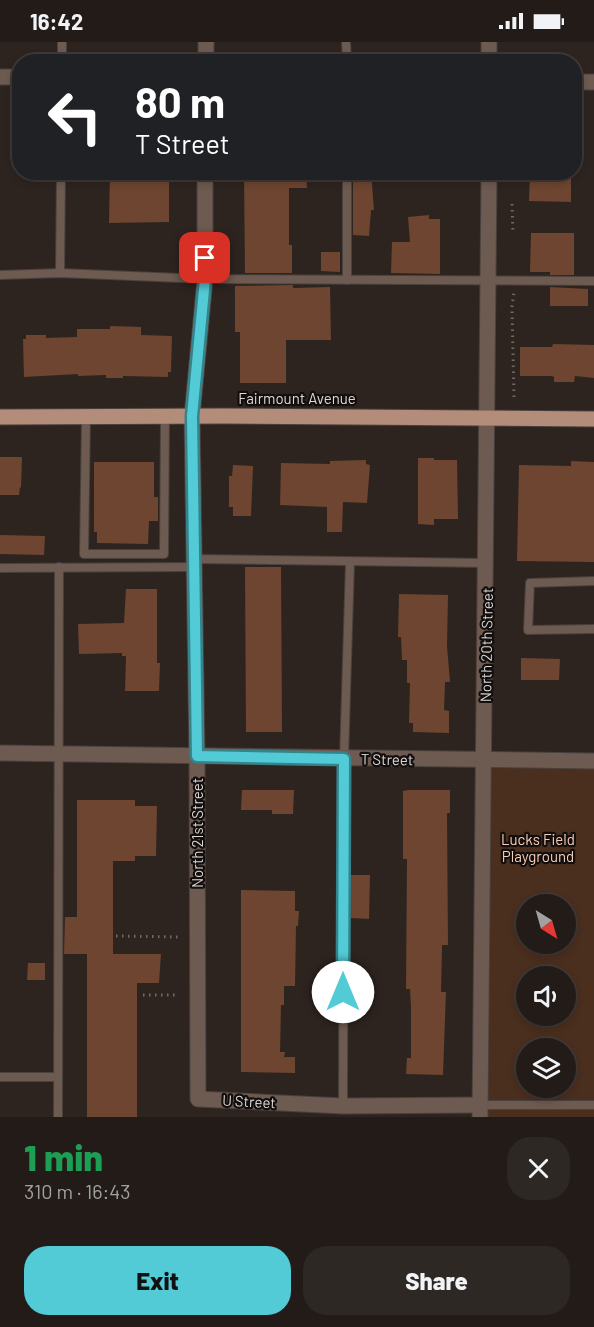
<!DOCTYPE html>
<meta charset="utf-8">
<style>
:root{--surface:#221b18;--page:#2e2825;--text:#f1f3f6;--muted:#a2a1a2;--line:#3f3937;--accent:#52cbd7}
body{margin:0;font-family:Barlow,sans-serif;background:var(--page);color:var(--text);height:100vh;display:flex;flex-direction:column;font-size:22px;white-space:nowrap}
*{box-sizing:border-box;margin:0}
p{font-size:20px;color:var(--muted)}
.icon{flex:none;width:33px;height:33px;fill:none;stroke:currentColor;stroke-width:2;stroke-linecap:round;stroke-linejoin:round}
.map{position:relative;height:1075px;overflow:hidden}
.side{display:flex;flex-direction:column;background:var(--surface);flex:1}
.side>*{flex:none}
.top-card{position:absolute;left:12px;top:12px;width:570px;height:126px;border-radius:24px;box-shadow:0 3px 9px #0003,0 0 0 2px var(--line);background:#202124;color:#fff;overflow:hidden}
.needle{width:39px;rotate:143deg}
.buttons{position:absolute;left:516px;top:852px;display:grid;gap:12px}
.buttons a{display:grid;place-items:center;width:60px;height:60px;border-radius:50%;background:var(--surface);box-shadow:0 3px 9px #0003,0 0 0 2px var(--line);font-size:30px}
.pin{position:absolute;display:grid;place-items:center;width:51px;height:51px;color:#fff;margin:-26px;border-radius:12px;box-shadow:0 3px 9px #0006}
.me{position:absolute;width:66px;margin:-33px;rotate:0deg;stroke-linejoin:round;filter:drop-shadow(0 0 4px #0008)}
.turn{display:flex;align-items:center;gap:21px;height:126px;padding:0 24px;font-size:27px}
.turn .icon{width:78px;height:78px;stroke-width:2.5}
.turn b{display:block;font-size:42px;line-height:51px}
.round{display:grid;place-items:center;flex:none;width:63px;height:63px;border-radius:24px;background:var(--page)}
.overview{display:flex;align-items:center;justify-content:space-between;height:102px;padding:0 24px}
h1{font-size:36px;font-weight:800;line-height:45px;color:#1e9e55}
.cta{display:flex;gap:12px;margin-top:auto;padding:12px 24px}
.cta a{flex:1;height:69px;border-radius:24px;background:var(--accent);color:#111;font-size:24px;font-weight:800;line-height:69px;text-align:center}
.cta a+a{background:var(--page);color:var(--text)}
.status{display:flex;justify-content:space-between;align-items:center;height:42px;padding:0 30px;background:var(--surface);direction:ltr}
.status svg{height:16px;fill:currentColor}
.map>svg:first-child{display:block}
.green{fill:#4a2e1e;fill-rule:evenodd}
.building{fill:#6d4530}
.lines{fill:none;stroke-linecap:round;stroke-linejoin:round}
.lane-casing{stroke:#49413d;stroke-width:10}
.street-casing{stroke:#49413d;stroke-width:17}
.primary-casing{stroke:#49413d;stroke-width:17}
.path{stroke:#716a66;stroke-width:3;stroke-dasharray:1.5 4.5;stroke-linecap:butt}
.lane{stroke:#6d5a50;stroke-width:8}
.street{stroke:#6d5a50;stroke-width:15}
.primary{stroke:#b38d79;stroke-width:15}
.route-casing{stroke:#35848c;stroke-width:15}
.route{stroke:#52cbd7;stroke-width:10}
.labels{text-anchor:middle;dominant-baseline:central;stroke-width:4.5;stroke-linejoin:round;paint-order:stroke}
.street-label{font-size:15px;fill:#ddd8d5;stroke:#120e0d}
.park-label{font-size:15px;fill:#f9ceb8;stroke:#120e0d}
</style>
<div class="status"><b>16:42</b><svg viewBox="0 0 49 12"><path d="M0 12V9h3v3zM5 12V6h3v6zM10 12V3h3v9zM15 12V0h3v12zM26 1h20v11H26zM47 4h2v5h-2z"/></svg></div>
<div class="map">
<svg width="594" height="1075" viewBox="0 0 594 1075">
<rect width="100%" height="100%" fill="#2d2420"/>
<path class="green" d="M484 717 594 718V1075H480ZM526 862H566V902H526ZM526 934H566V974H526ZM526 1006H566V1046H526Z"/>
<g class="building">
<polygon points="110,130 169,130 169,180 109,181"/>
<polygon points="244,130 306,130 307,146 289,146 289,203 292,203 292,231 245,231"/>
<polygon points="353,130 371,130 374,168 371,168 369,194 353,193"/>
<polygon points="530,130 571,130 571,160 529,159"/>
<polygon points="429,173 429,177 440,177 440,232 391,231 392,200 410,200 408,175"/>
<polygon points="531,191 574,191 574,233 550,233 550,230 530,230"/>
<polygon points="321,210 340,210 340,230 321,229"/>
<polygon points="293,243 293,246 330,245 331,298 286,298 286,341 240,341 240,290 235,290 235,244"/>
<polygon points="550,245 588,247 588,264 550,264"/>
<polygon points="110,284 141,285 141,293 172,294 171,330 168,330 168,335 123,334 123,336 106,336 106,333 78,334 78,332 24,335 23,297 26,297 26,293 46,293 46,296 77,295 77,287 110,287"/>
<polygon points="553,302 594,303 594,336 575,334 574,340 554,340 554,335 552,334 520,334 520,305 552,305"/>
<polygon points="0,415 22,415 21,446 20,445 19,453 0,453"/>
<polygon points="418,416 434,416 434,418 457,418 458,477 434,477 434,483 418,482"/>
<polygon points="366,418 366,422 370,423 367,461 343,460 342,490 327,490 327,465 280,463 281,421 330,422 330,419"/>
<polygon points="571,419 594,420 594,520 517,519 519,423 571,424"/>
<polygon points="94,420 154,420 154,455 158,455 158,479 149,479 148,502 97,501 97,490 94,490"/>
<polygon points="233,423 253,424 251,474 233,474 233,465 229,465 229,434 232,434"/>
<polygon points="0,493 45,494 44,513 0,512"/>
<polygon points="245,525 281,525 282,690 246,690"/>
<polygon points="126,547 157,547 157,621 160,621 159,649 125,649 126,614 122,614 122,611 79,612 78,582 124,581"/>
<polygon points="399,552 448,553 447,604 450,640 445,640 444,668 449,669 449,691 413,690 413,681 409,681 410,641 407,641 407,618 402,618 401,595 398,595"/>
<polygon points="521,616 560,617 559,638 521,638"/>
<polygon points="242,748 294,748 293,772 272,772 272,768 241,768"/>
<polygon points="408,748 450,748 450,771 447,771 448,903 442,903 441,950 446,950 443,1033 406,1032 407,1016 411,1016 411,965 410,947 406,947 407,817 403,817 403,749"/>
<polygon points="77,758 135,758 135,764 157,764 156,814 135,814 135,819 113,819 113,912 161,912 159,941 137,941 137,1075 87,1075 87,912 64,912 65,875 77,875"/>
<polygon points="351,833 370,833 369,877 351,876"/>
<polygon points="241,848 295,849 295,869 299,869 298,884 296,884 295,944 284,944 284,963 281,963 280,1010 285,1010 284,1015 295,1015 295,1031 241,1030"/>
<polygon points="28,921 45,921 45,938 27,938"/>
</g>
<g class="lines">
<defs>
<g id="lane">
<polyline points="346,0 347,20"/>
<polyline points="62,20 62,0"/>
<polyline points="60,231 61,130"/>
<polyline points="0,233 60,231 205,237 594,239"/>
<polyline points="347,238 347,130"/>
<polyline points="86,374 84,512 164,512 165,374"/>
<polyline points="194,517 486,521"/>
<polyline points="0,526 194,525"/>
<polyline points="594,539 530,541 528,588 594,587"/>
<polyline points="0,1035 58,1035"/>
<polyline points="480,1063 594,1063"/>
<polyline points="343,1064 344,717 350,520"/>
<polyline points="58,1075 59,525"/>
</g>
<g id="street">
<polyline points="206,20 206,0"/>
<polyline points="489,20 489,0"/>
<polyline points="0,35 20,35"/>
<polyline points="574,40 594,40"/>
<polyline points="205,130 205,237 192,374 197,714 198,1057 343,1064 480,1063"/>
<polyline points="0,711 594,719"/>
<polyline points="480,1075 489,130"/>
</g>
<polyline id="primary" points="0,375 224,374 594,377"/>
</defs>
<use href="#lane" class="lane-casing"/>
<use href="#street" class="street-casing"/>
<use href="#primary" class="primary-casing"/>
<g class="path">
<polyline points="512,162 513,192"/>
<polyline points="514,355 512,265 514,250"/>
<polyline points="116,894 178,895"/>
<polyline points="143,953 178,953"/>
</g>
<use href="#lane" class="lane"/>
<use href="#street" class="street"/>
<use href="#primary" class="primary"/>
</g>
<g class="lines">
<defs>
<polyline id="route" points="205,216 205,237 192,374 197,714 344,717 343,950"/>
</defs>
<use href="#route" class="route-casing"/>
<use href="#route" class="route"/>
</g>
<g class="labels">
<g class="street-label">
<text x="297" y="356">Fairmount Avenue</text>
<text transform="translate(486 603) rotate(-89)">North 20th Street</text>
<text transform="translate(387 717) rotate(1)">T Street</text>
<text transform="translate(197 791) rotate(-90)">North 21st Street</text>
<text transform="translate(249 1059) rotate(3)">U Street</text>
</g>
<g class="park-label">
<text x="538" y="797">Lucks Field<tspan x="538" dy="17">Playground</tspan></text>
</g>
</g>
</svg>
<div class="buttons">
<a><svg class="needle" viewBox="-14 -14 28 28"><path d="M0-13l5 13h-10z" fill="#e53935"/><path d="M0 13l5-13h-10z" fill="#a2a1a2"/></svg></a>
<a><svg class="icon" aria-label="sound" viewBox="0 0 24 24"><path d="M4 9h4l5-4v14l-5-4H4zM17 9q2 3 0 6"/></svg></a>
<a><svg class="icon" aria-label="layers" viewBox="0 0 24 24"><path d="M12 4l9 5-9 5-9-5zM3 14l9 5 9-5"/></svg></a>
</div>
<div class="pin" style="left:205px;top:216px;background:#d93025"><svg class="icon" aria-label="arrive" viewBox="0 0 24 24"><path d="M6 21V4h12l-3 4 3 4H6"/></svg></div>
<svg class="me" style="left:343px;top:950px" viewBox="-20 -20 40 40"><circle r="19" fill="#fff"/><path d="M0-13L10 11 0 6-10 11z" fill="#52cbd7"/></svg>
<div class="top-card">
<div class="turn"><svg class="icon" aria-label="left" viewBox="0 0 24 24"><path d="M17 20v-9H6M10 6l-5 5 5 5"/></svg><div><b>80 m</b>T Street</div></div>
</div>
</div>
<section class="side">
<div class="overview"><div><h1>1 min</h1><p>310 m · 16:43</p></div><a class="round"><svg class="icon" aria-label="close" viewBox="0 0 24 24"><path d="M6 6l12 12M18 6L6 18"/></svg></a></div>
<div class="cta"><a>Exit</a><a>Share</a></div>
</section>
